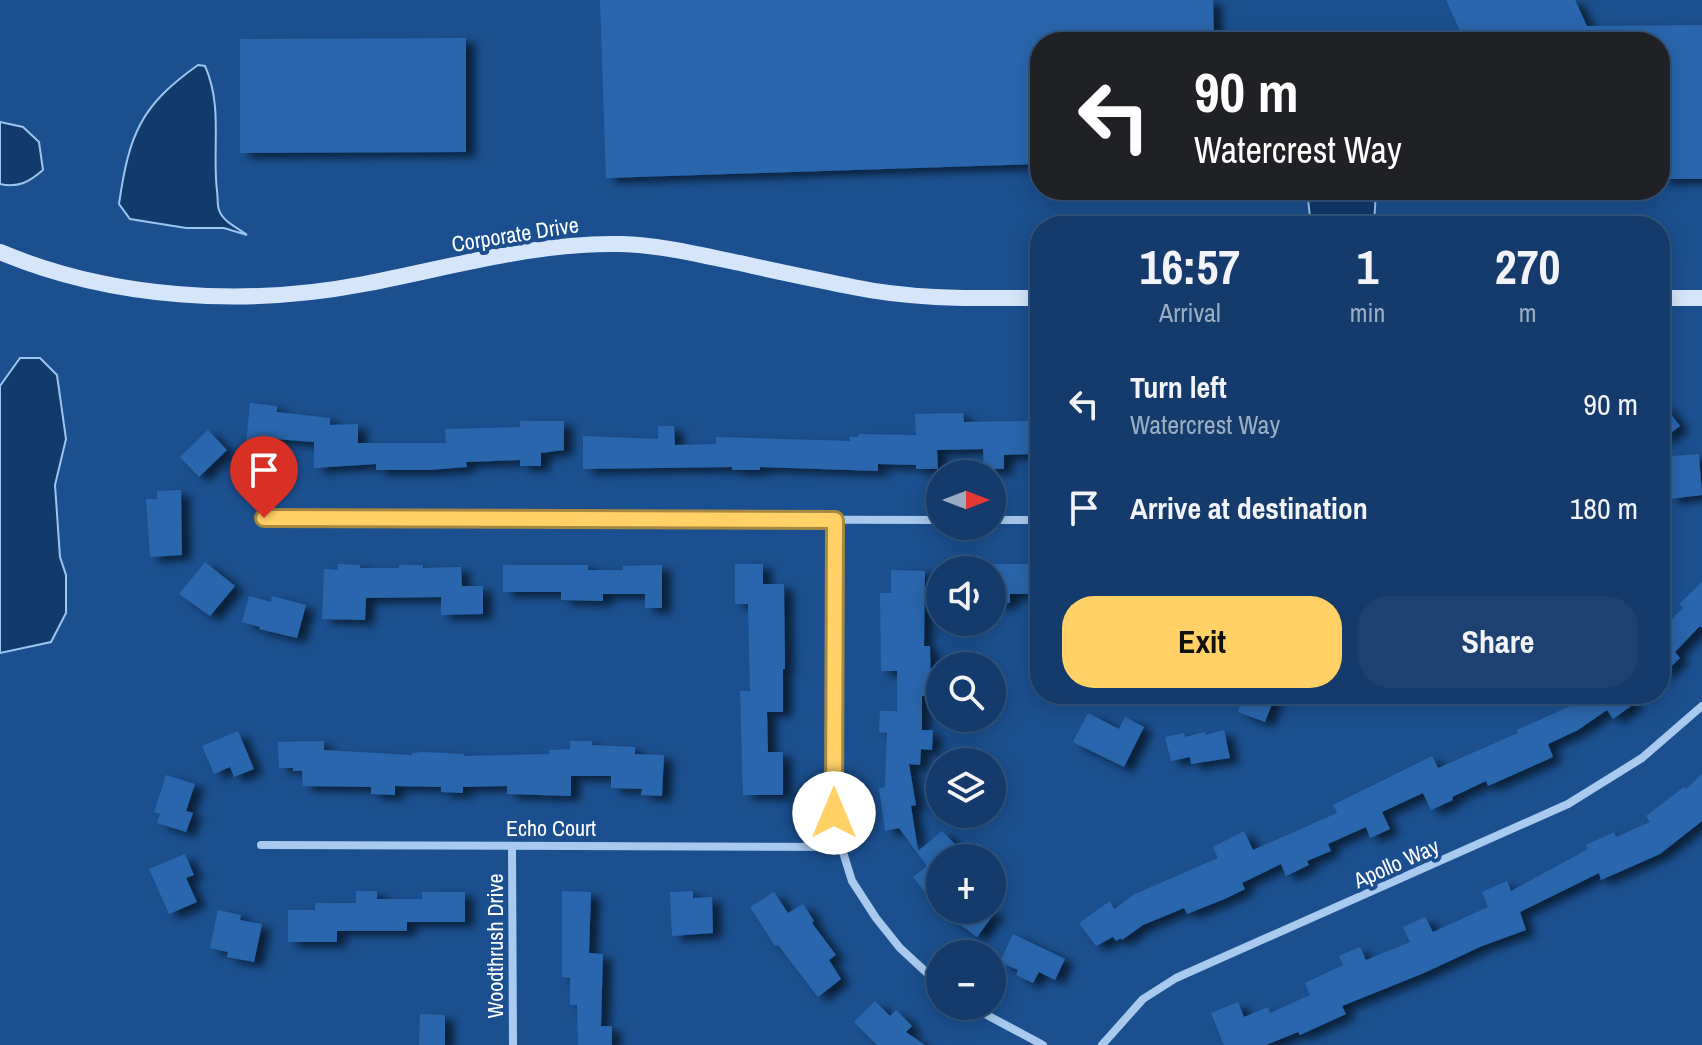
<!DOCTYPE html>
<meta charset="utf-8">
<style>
:root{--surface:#143b6b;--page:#1d4271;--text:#f1f3f6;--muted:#9dadc1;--line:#33557e;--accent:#ffd166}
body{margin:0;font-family:"Archivo Narrow",sans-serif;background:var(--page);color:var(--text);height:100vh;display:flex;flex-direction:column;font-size:30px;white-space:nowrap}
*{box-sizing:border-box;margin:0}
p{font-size:26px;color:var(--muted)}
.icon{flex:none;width:44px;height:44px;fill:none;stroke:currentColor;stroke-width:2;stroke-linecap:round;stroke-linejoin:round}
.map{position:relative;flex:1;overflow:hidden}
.sheet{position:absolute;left:1030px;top:216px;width:640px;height:488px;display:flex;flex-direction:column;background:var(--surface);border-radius:32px;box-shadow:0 4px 20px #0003,0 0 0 2px var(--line)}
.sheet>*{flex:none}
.top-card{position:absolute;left:1030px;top:32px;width:640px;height:168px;border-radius:32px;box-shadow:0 4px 20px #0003,0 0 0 2px var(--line);background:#202124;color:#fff;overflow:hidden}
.needle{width:52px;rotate:90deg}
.tools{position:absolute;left:926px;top:460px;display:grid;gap:16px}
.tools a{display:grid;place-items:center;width:80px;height:80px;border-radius:50%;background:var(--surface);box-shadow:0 4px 20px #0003,0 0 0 2px var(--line);font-size:40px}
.pin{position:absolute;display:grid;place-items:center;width:68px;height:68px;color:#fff;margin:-82px -34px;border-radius:50% 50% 50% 0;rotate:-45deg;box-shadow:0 0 8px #0007}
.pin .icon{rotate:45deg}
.me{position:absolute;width:88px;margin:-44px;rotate:0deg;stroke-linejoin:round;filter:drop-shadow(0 0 6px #0008)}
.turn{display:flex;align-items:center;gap:28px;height:168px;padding:0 32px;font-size:36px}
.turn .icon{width:104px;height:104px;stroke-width:2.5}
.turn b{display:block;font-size:56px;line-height:68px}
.eta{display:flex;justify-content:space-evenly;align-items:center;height:136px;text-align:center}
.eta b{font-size:48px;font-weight:700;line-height:56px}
.button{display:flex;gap:16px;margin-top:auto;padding:16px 32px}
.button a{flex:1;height:92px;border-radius:32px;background:var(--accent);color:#111;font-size:32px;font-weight:700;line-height:92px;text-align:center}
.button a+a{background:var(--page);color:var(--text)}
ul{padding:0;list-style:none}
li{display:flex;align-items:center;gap:24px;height:104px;padding:0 32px}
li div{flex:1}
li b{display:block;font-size:30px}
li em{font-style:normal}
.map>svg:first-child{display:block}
.water{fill:#123a6d;stroke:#9cc4f0;stroke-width:2}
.building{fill:#2a66ad;filter:url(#shadow)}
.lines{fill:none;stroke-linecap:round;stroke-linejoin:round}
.street{stroke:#a9c9ee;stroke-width:8}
.secondary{stroke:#d6e6fa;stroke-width:16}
.route-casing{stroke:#a68842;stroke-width:20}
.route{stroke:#ffd166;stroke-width:14}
.labels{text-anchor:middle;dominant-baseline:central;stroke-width:8;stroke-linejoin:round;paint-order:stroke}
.street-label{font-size:22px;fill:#fff;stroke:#1b4f8f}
</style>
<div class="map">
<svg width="1702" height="1045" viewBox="0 0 1702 1045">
<defs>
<filter id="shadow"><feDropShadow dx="9" dy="5" stdDeviation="4" flood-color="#0009"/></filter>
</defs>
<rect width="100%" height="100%" fill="#1b4f8f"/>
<g class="water">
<path d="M198 65 205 66C223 106 212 149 217 191 218 197 217 205 219 210 223 222 238 228 247 235L224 228H186L130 219 119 204C129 135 140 106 198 65Z"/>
<path d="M0 122 23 127 39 142 43 170C29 182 19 188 0 184Z"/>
<polygon points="1307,190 1376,190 1374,225 1311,226"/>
<polygon points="20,358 40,358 57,375 66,439 55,485 60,557 66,575 66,613 51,642 0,653 0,386"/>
</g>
<g class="building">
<polygon points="600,0 1213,0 1214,42 1040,42 1040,164 606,178"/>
<polygon points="1446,0 1575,0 1587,26 1702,25 1702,179 1660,179 1660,42 1465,42"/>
<polygon points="466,38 466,152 240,153 240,39"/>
<polygon points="1660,400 1680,426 1660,441"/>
<polygon points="250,403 277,406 277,412 330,418 330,425 358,424 358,443 446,443 445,429 520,427 520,421 564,421 564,450 541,453 541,466 520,466 520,460 466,462 467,467 429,470 376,470 376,464 314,468 314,442 274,439 273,448 246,445"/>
<polygon points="963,413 964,422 1030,421 1031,454 1004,455 1004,469 984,469 983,449 937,450 938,469 916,469 916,465 878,464 878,471 760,467 760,470 732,470 732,467 583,469 583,436 658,439 658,426 674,426 675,445 716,444 716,437 850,441 850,437 858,437 859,434 916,435 915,414"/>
<polygon points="208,430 227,450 199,477 180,457"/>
<polygon points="1699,454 1702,495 1669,499 1667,482 1660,483 1660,457"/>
<polygon points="181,490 182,555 150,557 146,499 157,499 157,491"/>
<polygon points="205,562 235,586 210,616 179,594"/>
<polygon points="338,564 360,565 360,568 399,568 399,565 423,565 423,568 461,567 462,586 483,586 483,614 441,615 441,597 366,598 365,620 322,619 324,569 338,570"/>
<polygon points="735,564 763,564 763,584 784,584 785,669 783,669 783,712 767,712 768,752 783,752 783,795 743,795 740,691 750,691 748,604 735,604"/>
<polygon points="992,564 1031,564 1031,594 1010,594 1010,603 992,603"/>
<polygon points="503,565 588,565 588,570 623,570 623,566 662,565 662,608 645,608 645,594 603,594 603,601 561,600 561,592 503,592"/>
<polygon points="891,570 925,571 924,646 930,646 931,696 922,696 922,730 933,730 932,750 921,749 920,765 909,764 916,805 911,806 918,851 942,831 955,844 953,845 963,858 940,858 940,911 913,877 927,866 899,828 885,831 879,788 885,787 887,733 879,732 880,711 897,711 897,671 881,671 880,593 891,593"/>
<polygon points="1702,582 1702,628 1700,626 1675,652 1680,658 1660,677 1660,631 1683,608 1679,604"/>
<polygon points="249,596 271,602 272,596 306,605 297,638 259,629 260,627 242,622"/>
<polygon points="1245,694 1272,694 1271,698 1274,699 1265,722 1238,712"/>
<polygon points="1571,694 1631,694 1628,696 1634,704 1613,719 1607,710 1578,730 1548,744 1553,757 1488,786 1486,781 1452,797 1453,800 1431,810 1423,793 1382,812 1390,829 1370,838 1366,827 1328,844 1331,851 1307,861 1309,865 1286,876 1281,864 1242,883 1245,889 1227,898 1187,914 1184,908 1143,925 1122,940 1121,938 1116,941 1113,937 1096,946 1079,923 1110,901 1114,909 1135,894 1218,858 1213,847 1244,831 1253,850 1337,813 1333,805 1432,756 1438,768 1518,733 1517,730 1577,703"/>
<polygon points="1088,713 1119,729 1125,717 1144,727 1124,767 1073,742"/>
<polygon points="1224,730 1230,758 1191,764 1190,757 1171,761 1165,737 1184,733 1185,737 1205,732 1205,735"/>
<polygon points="238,731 254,769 234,777 230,767 214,774 202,746"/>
<polygon points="324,741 324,750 412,755 412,753 423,752 464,754 464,756 549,754 549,750 570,749 570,741 592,741 592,745 635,747 635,754 664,755 662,796 641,795 642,789 611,788 611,776 571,776 571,796 507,794 507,786 463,787 463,793 441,792 441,787 395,786 395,795 371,794 371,787 303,786 302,771 293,771 293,768 279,768 278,742"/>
<polygon points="1702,774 1702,821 1660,854 1601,880 1599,873 1520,912 1526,930 1482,946 1424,973 1342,1006 1346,1014 1300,1035 1298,1032 1266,1045 1224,1045 1211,1013 1238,1002 1244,1017 1268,1007 1270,1013 1310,995 1305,983 1343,965 1339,956 1360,947 1366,960 1410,942 1403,927 1425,917 1433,932 1488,907 1482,892 1507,881 1511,891 1588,849 1586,845 1614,832 1616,837 1650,822 1646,816 1684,787 1686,789"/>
<polygon points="166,775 195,784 186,811 193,813 186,832 157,823 160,814 154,812"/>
<polygon points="185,854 194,875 186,878 197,902 169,914 149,869"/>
<polygon points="356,891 377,891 377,899 422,899 422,892 465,892 465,922 407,922 407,931 337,931 337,942 288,942 288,910 315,910 315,903 356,903"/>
<polygon points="562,891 591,892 589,953 603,954 601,1026 612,1026 612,1045 578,1045 577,1005 570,1005 570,978 562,977"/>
<polygon points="693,891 693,898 712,897 713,933 672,936 670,892"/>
<polygon points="774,892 788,913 803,904 814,921 812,923 836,955 829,960 841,979 818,997 778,945 775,946 750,907"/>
<polygon points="218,910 241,915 240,920 262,924 254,962 227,957 228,952 210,948"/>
<polygon points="940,910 997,910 977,937"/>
<polygon points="1013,934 1065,959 1055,980 1039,972 1033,983 1016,975 1018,970 1000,962"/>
<polygon points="875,1001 890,1016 896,1010 912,1026 906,1032 925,1045 877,1045 854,1022"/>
<polygon points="420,1014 445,1015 445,1045 419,1045"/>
</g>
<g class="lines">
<g class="street">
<polyline points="264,518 940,520"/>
<polyline points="835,520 836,830 852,881 876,918 900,948 940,985"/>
<polyline points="992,520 1040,520"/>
<polyline points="261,845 840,847"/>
<polyline points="512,846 513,1045"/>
<polyline points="970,1006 1043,1045"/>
<polyline points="1102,1045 1143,999 1176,978 1568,804 1642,758 1702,706"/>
</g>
<g class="secondary">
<path d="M0 252C112 299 245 307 364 284 449 268 534 242 621 244 661 245 700 255 740 263 778 272 815 279 853 287 915 300 977 298 1040 298"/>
<polyline points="1660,298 1702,298"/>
</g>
</g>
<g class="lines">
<defs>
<polyline id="route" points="264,518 835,520 834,813"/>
</defs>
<use href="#route" class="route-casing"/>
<use href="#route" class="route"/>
</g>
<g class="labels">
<g class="street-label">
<text transform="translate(515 234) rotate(-9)">Corporate Drive</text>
<text x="551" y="828">Echo Court</text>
<text transform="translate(1396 863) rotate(-24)">Apollo Way</text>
<text transform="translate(495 946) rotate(-90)">Woodthrush Drive</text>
</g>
</g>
</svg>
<div class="tools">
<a><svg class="needle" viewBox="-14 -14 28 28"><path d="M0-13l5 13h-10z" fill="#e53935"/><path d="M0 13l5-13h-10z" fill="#9dadc1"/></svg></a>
<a><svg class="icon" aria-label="sound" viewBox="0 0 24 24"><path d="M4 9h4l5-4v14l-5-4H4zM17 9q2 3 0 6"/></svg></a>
<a><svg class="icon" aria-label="search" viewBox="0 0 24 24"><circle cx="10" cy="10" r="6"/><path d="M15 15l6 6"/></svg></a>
<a><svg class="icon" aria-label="layers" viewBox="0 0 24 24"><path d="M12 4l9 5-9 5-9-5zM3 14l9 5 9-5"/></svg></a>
<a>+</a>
<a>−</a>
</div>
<div class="pin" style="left:264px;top:518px;background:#d93025"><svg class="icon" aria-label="arrive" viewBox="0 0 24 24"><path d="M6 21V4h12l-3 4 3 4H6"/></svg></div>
<svg class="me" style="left:834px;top:813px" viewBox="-20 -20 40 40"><circle r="19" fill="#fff"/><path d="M0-13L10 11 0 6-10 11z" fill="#ffd166"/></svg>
<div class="top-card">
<div class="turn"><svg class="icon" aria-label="left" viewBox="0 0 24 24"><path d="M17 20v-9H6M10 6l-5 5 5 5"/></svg><div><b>90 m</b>Watercrest Way</div></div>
</div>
<section class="sheet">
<div class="eta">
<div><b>16:57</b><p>Arrival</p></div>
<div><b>1</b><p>min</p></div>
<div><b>270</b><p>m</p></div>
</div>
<ul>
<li><svg class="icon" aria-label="left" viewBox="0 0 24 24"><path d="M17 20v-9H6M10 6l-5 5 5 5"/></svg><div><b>Turn left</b><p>Watercrest Way</p></div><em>90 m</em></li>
<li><svg class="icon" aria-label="arrive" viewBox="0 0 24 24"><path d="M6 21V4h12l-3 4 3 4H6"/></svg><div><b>Arrive at destination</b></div><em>180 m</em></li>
</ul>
<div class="button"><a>Exit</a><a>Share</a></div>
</section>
</div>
